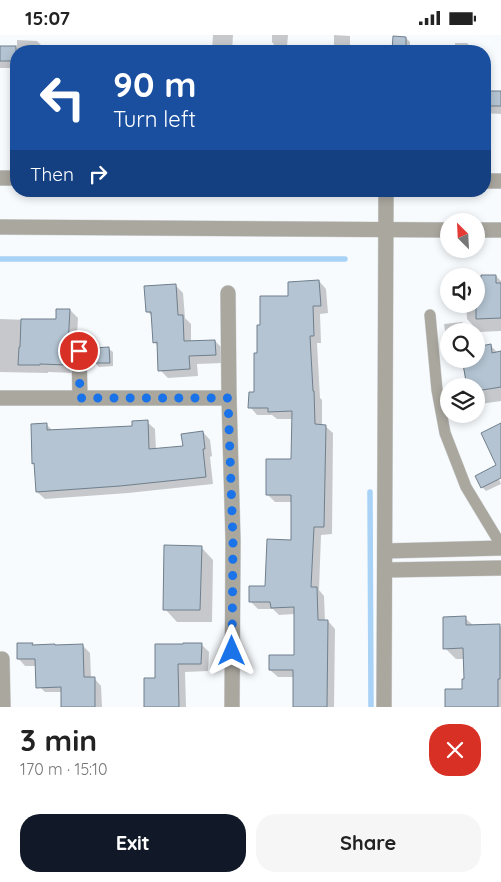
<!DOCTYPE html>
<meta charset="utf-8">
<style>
:root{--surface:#fff;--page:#f6f6f6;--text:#222;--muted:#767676;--accent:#111827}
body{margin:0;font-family:Quicksand,sans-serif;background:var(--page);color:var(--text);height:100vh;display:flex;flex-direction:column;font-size:19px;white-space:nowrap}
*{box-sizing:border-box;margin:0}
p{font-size:16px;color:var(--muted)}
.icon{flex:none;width:28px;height:28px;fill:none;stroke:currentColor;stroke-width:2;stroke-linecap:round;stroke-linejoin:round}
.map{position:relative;height:672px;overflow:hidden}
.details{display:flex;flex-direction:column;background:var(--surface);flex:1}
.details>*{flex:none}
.top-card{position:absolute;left:10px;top:10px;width:481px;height:152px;border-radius:20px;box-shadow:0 2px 8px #0003;background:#1a4fa0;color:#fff;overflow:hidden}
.needle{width:32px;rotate:336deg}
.fabs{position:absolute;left:440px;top:178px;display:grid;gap:10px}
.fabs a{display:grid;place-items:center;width:45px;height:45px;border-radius:50%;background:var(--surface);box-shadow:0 2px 8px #0003;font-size:25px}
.pin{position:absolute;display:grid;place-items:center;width:42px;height:42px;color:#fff;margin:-21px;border:2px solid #fff;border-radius:50%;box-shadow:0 1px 5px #0007}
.me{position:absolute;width:55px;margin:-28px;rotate:0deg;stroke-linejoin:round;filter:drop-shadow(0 0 4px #0008)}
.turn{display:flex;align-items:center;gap:18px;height:105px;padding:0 20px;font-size:22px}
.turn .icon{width:65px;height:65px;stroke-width:2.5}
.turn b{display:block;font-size:35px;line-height:42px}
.then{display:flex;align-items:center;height:48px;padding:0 20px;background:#0003;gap:10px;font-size:19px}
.round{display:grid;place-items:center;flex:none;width:52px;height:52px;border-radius:20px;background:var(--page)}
.summary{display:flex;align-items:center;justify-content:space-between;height:85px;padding:0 20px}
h1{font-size:30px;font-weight:700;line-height:38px}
.cta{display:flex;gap:10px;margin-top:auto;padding:10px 20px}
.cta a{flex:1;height:58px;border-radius:20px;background:var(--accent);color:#fff;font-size:20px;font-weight:700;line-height:58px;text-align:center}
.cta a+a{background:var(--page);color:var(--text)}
.status{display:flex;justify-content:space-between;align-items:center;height:35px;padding:0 25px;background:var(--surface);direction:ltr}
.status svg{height:14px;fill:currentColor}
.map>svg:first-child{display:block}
.shadow{fill:#0003}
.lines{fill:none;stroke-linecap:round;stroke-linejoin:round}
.stream{stroke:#a8d2f6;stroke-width:5.5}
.building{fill:#b4c4d2;stroke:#707f8c}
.lane-casing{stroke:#d5d9dc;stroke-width:12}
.street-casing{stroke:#d5d9dc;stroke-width:16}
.lane{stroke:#aaa79f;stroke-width:11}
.street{stroke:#aaa79f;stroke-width:15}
.route{stroke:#1a73e8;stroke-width:9;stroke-dasharray:0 16.2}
</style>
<div class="status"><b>15:07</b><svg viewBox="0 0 49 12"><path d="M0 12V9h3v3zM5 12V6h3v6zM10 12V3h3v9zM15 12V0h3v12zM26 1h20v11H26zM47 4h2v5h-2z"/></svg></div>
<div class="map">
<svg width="501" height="672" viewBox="0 0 501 672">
<rect width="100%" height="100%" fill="#f8fbfe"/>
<g class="shadow">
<polygon points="213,0 233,0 232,16 212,16"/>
<polygon points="272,0 288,0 287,11 275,11 272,7"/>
<polygon points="334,0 350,1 350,16 338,15 334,12"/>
<polygon points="394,3 406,3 410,7 410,16 394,16"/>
<polygon points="17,5 37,6 45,14 45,16 16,16 16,33 0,33 0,12 17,13"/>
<polygon points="455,8 467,8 471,12 471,16 455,16"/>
<polygon points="78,10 98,11 102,16 78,16"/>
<polygon points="485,57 501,58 501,79 485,78"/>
<polygon points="496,241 501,246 501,296 479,297 467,284 466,269 476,269 483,249"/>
<polygon points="319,246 326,254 328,278 320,279 321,308 317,308 320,363 322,365 322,391 325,391 333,398 332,499 321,500 319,555 324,561 325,586 328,586 335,594 334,672 294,672 295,642 278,642 270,635 295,621 295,579 279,580 273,574 258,574 250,566 266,552 292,507 292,467 275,467 267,459 293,425 293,384 277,384 272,380 257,380 250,372 255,358 261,291 290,262"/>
<polygon points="175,250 183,258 185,283 191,289 191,307 215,306 223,314 223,328 197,329 198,341 168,343 160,335 158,311 154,307 153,282 147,276"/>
<polygon points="70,275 78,283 75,338 48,337 48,338 0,337 0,284 57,286"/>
<polygon points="462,287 466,291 466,296 449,296 449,304 446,301 444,289"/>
<polygon points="491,311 498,318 501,317 501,366 480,369 476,366 476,351 466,351 462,324 476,324 476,313"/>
<polygon points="109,314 113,317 113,331 99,332 95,328"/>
<polygon points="456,379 474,379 459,382"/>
<polygon points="147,387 155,394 156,415 184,412 203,397 210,405 212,421 210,422 213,449 128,458 45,464 37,457 35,430 33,428 46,389 53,396 133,392"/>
<polygon points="496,437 501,449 486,456 482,452"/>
<polygon points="201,512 213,525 212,587 177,587 165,574"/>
<polygon points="465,583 474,591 499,591 501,592 501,672 446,672 463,656 465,645 464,624 456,624 445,613"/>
<polygon points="201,609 209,617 208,636 185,637 186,672 146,672 156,644"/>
<polygon points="32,610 34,611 82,610 90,618 91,643 94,643 101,651 102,672 66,672 66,657 45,657 38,650 37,631 25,631 18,623"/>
</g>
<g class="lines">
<g class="stream">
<polyline points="0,224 345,224"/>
<polyline points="370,457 371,672"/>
</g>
</g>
<g class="building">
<polygon points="393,1 406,2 406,16 392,16"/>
<rect x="0" y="11" width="16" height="15"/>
<polygon points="487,56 501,56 501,71 486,71"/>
<polygon points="481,240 496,240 496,248 501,248 501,283 476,284 476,248 481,248"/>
<polygon points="319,245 321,271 313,271 314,301 310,301 313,356 314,356 315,389 326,390 324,492 314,492 311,552 317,552 318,585 328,585 327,672 293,672 293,635 269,635 269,620 294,620 294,572 271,573 270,567 249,567 249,551 265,551 267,504 291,505 291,460 266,460 266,424 291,424 292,376 268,377 268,373 248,373 249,357 254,357 254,318 257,318 257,290 260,290 260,261 288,261 288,247"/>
<polygon points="176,249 178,280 183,280 184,306 215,305 216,320 189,321 190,334 158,336 157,307 153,308 151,277 146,277 144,251"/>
<polygon points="56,274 70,274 67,330 40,329 40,330 18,330 19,312 20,312 21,284 56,284"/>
<polygon points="491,309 492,318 501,316 501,352 476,356 476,351 467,351 462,324 478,324 476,312"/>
<polygon points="109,312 110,328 94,328 93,313"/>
<polygon points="148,385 149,414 183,411 181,399 203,396 205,414 203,414 206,442 120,451 36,457 34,428 32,429 31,389 47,388 47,395 132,391 132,386"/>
<polygon points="501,388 501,443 481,453 475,441 496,430 481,398"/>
<polygon points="164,510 202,511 200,575 163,575"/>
<polygon points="466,581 466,590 500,589 500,644 498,644 498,672 445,672 445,654 462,654 462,644 464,644 463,613 443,614 443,582"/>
<polygon points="17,608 33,608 32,610 55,609 55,610 83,609 84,642 95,642 95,672 61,672 61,652 36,653 35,624 17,624"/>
<polygon points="183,608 202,608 201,629 178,629 179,672 144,672 144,643 155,643 155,609 183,609"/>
</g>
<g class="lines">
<defs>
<polyline id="lane" points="430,280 437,355 445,398 466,452 501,510"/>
<g id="street">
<polyline points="0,143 16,143"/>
<polyline points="485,146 501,146"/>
<polyline points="0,192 449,195"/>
<polyline points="476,195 501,195"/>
<polyline points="228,258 229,363 233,505 232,672"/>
<polyline points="79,316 80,363"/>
<polyline points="0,363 229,363"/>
<polyline points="385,516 501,513"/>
<polyline points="385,535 501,533"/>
<polyline points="2,624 3,672"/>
<polyline points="384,672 386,156"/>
</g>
</defs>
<use href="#lane" class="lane-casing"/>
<use href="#street" class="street-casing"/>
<use href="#lane" class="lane"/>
<use href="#street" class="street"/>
</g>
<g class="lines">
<polyline class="route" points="79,316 80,363 228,363 233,506 232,616"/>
</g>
</svg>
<div class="fabs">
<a><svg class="needle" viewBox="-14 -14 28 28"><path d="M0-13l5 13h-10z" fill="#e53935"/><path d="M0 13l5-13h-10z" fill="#767676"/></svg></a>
<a><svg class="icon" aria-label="sound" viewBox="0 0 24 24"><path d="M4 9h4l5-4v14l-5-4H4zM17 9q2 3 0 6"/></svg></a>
<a><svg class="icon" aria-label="search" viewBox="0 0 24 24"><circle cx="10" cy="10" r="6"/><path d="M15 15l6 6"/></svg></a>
<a><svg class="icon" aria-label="layers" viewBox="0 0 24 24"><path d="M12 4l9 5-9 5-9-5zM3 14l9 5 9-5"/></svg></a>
</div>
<div class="pin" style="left:79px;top:316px;background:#d93025"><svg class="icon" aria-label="arrive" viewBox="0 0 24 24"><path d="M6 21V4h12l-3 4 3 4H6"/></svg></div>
<svg class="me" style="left:232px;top:616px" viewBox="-20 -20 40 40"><path d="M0-17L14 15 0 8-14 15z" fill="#1a73e8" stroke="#fff" stroke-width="4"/></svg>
<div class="top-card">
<div class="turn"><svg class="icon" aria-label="left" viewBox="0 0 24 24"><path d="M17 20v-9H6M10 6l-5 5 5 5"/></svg><div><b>90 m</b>Turn left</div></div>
<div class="then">Then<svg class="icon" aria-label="right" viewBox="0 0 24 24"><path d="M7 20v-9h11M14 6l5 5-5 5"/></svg></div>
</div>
</div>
<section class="details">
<div class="summary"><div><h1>3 min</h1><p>170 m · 15:10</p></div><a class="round" style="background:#d93025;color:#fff"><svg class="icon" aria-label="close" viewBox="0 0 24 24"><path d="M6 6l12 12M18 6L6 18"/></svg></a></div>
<div class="cta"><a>Exit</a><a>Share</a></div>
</section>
